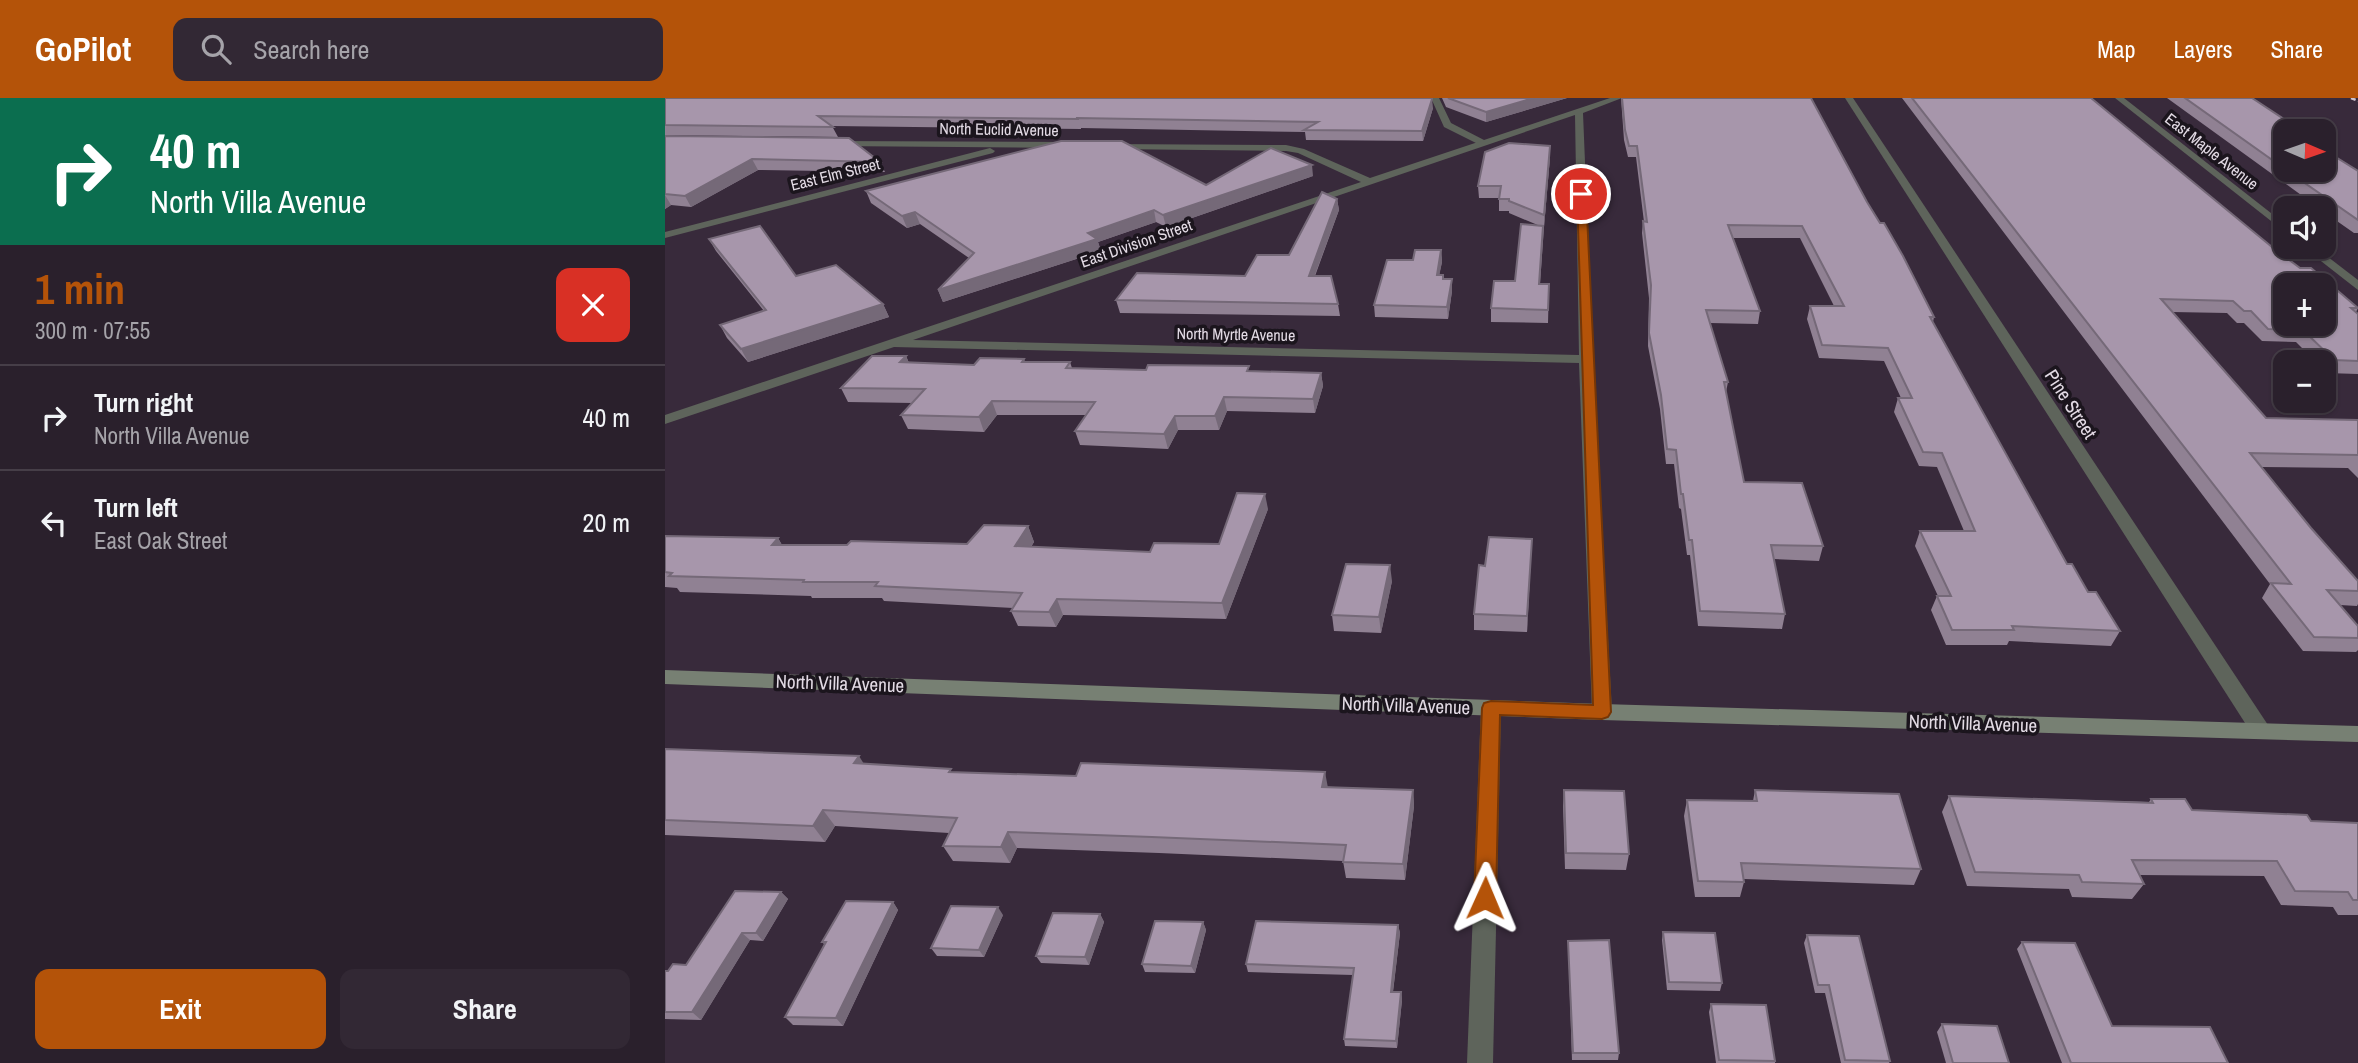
<!DOCTYPE html>
<meta charset="utf-8">
<style>
:root{--surface:#2a202c;--page:#322834;--text:#f1f3f6;--muted:#a5a3a9;--line:#463e48;--accent:#b45309}
body{margin:0;font-family:"Archivo Narrow",sans-serif;background:var(--page);color:var(--text);height:100vh;display:flex;flex-direction:column;font-size:26px;white-space:nowrap}
*{box-sizing:border-box;margin:0}
p{font-size:23px;color:var(--muted)}
.icon{flex:none;width:38px;height:38px;fill:none;stroke:currentColor;stroke-width:2;stroke-linecap:round;stroke-linejoin:round}
.map{position:relative;flex:1;overflow:hidden}
.sheet{display:flex;flex-direction:column;background:var(--surface);width:665px}
.sheet>*{flex:none}
.hud{background:#0b6e4f;color:#fff;overflow:hidden}
.needle{width:46px;rotate:92deg}
.tools{position:absolute;left:1608px;top:21px;display:grid;gap:14px}
.tools a{display:grid;place-items:center;width:63px;height:63px;border-radius:14px;background:var(--surface);box-shadow:0 2px 5px #0004,0 0 0 2px var(--line);font-size:35px}
.pin{position:absolute;display:grid;place-items:center;width:60px;height:60px;color:#fff;margin:-30px;border:4px solid #fff;border-radius:50%;box-shadow:0 2px 7px #0007}
.me{position:absolute;width:77px;margin:-38px;rotate:1deg;stroke-linejoin:round;filter:drop-shadow(0 0 5px #0008)}
.turn{display:flex;align-items:center;gap:24px;height:147px;padding:0 35px;font-size:32px}
.turn .icon{width:91px;height:91px;stroke-width:2.5}
.turn b{display:block;font-size:49px;line-height:60px}
.round{display:grid;place-items:center;flex:none;width:74px;height:74px;border-radius:14px;background:var(--page)}
.headline{display:flex;align-items:center;justify-content:space-between;height:119px;padding:0 35px}
h1{font-size:42px;font-weight:800;line-height:52px;color:var(--accent)}
.action{display:flex;gap:14px;margin-top:auto;padding:14px 35px}
.action a{flex:1;height:80px;border-radius:14px;background:var(--accent);color:#fff;font-size:28px;font-weight:800;line-height:80px;text-align:center}
.action a+a{background:var(--page);color:var(--text)}
ul{padding:0;list-style:none}
li{display:flex;align-items:center;gap:21px;height:105px;padding:0 35px;border-top:2px solid var(--line)}
li div{flex:1}
li b{display:block;font-size:26px}
li em{font-style:normal}
header{display:flex;align-items:center;gap:42px;box-sizing:border-box;height:98px;padding:0 35px;background:var(--accent);color:#fff}
header strong{font-size:33px}
nav{display:flex;gap:38px;margin-inline-start:auto;font-size:24px}
.search{width:490px;height:63px;background:var(--page);display:flex;align-items:center;gap:18px;box-sizing:border-box;padding:0 24px;border-radius:14px;color:var(--muted);font-size:26px}
main{display:flex;flex:1;min-height:0}
.map>svg:first-child{display:block}
.lines{fill:none;stroke-linecap:round;stroke-linejoin:round}
.lane{fill:#5e645b;fill-rule:evenodd}
.street{fill:#5e645b;fill-rule:evenodd}
.secondary{fill:#778073;fill-rule:evenodd}
.rail{stroke:#cdc4cf;stroke-width:2.5;stroke-dasharray:5 2.5;stroke-linecap:butt}
.wall{fill:#908193}
.shaded-wall{fill:#756978}
.building{fill:#a796ab;stroke:#756978;stroke-width:2;fill-rule:evenodd}
.route{fill:#b45309;stroke:#753606;stroke-width:2}
.labels{text-anchor:middle;dominant-baseline:central;stroke-width:7;stroke-linejoin:round;paint-order:stroke}
.far-street-label{font-size:16px;fill:#e3dbe5;stroke:#1b151d}
.street-label{font-size:19px;fill:#e3dbe5;stroke:#1b151d}
</style>
<header>
<strong>GoPilot</strong>
<div class="search"><svg class="icon" aria-label="search" viewBox="0 0 24 24"><circle cx="10" cy="10" r="6"/><path d="M15 15l6 6"/></svg>Search here</div>
<nav><a>Map</a><a>Layers</a><a>Share</a></nav>
</header>
<main>
<section class="sheet">
<div class="hud">
<div class="turn"><svg class="icon" aria-label="right" viewBox="0 0 24 24"><path d="M7 20v-9h11M14 6l5 5-5 5"/></svg><div><b>40 m</b>North Villa Avenue</div></div>
</div>
<div class="headline"><div><h1>1 min</h1><p>300 m · 07:55</p></div><a class="round" style="background:#d93025;color:#fff"><svg class="icon" aria-label="close" viewBox="0 0 24 24"><path d="M6 6l12 12M18 6L6 18"/></svg></a></div>
<ul>
<li><svg class="icon" aria-label="right" viewBox="0 0 24 24"><path d="M7 20v-9h11M14 6l5 5-5 5"/></svg><div><b>Turn right</b><p>North Villa Avenue</p></div><em>40 m</em></li>
<li><svg class="icon" aria-label="left" viewBox="0 0 24 24"><path d="M17 20v-9H6M10 6l-5 5 5 5"/></svg><div><b>Turn left</b><p>East Oak Street</p></div><em>20 m</em></li>
</ul>
<div class="action"><a>Exit</a><a>Share</a></div>
</section>
<div class="map">
<svg width="1693" height="965" viewBox="0 0 1693 965">
<rect width="100%" height="100%" fill="#382a3b"/>
<g class="lines">
<polygon class="lane" points="766,0 774,0 786,25 821,43 821,47 815,47 779,29"/>
<g class="street">
<path d="M945 0H957L918 15 928 261 947 614 944 619 937 622 930 619 927 614 914 265 229 249 0 326V317L696 84 633 55 621 53 444 51 439 48 441 46 621 47 639 51 705 80ZM910 17 914 257 248 242Z"/>
<polygon points="1180,0 1188,0 1603,627 1606,633 1603,639 1596,641 1589,639"/>
<polygon points="1450,0 1459,0 1620,126 1620,134"/>
<polygon points="165,43 402,44 407,47 402,50 168,48 165,47"/>
<polygon points="325,50 330,53 328,55 0,140 0,134"/>
<polygon points="1638,149 1650,149 1693,182 1693,192"/>
<polygon points="826,602 833,605 836,610 828,965 802,965 816,610 819,605"/>
</g>
<polygon class="secondary" points="0,572 937,606 1693,628 1693,644 937,622 0,586"/>
<polyline class="rail" points="1686,0 1693,3"/>
</g>
<g class="wall">
<polygon points="0,0 768,10 758,43 641,42 640,34 416,30 416,31 167,28 173,39 0,37"/>
<polygon points="777,0 911,0 902,0 821,24 781,9"/>
<polygon points="956,0 1146,0 1202,104 1269,219 1268,224 1402,466 1455,533 1446,548 1344,543 1342,547 1281,547 1266,512 1272,498 1273,498 1250,448 1255,433 1299,433 1272,369 1254,368 1229,314 1233,300 1236,300 1219,263 1154,260 1142,221 1145,208 1169,208 1135,140 1068,140 1095,213 1093,226 1045,225 1063,284 1061,294 1079,384 1158,448 1154,463 1109,461 1120,516 1117,531 1033,528 1025,457 1022,457 1016,411 1014,410 1009,366 1001,366 995,311 983,248 984,200 977,135 978,123 979,124 971,59 963,59 959,42"/>
<polygon points="1237,0 1426,0 1607,149 1635,170 1693,210 1691,214 1693,216 1693,276 1661,275 1659,273 1659,264 1651,264 1631,244 1597,243 1579,225 1572,225 1562,215 1507,214 1601,320 1693,322 1693,380 1683,370 1596,369 1646,430 1693,483 1693,506 1692,508 1675,507 1693,540 1693,552 1691,554 1638,553 1597,500 1605,486"/>
<polygon points="1502,0 1587,0 1620,33 1620,72 1659,72 1659,47 1667,53 1666,56 1693,73 1693,135 1689,135 1659,114 1659,110 1654,110"/>
<polygon points="0,38 215,64 220,74 93,72 26,109 6,107 0,111"/>
<polygon points="885,59 879,129 875,186 884,186 883,225 826,224 826,210 850,183 875,128 844,115 844,113 834,113 834,100 814,100 813,88"/>
<polygon points="648,78 501,129 491,124 433,144 436,153 278,204 273,192 304,160 255,126 242,130 206,105 201,93 541,87"/>
<polygon points="672,101 674,112 650,178 673,206 675,218 455,215 451,202 580,178 624,157"/>
<polygon points="44,141 131,178 218,206 224,219 83,264 62,240 55,227 99,213 51,153"/>
<polygon points="776,152 777,164 774,177 787,193 783,221 710,219 709,207 748,162"/>
<polygon points="241,258 244,265 309,267 359,261 360,264 405,264 407,270 656,275 658,288 650,315 562,313 554,332 513,332 503,351 415,347 410,333 421,317 332,317 319,334 243,331 236,317 248,305 183,304 176,290"/>
<polygon points="603,411 561,521 398,517 391,529 353,528 346,513 348,510 219,503 217,500 147,500 146,498 15,494 12,490 0,489 0,438 113,440 117,447 302,446 363,428 369,444 366,449 485,454 554,446"/>
<polygon points="866,457 862,534 809,532 809,516 820,468"/>
<polygon points="727,483 716,535 669,533 667,517"/>
<polygon points="0,651 199,666 288,674 748,692 749,708 740,782 681,780 678,763 494,755 352,750 345,765 288,763 278,748 284,735 170,728 160,744 0,737"/>
<polygon points="899,692 964,756 961,772 900,771 898,708"/>
<polygon points="1090,692 1256,771 1249,787 1079,781 1079,784 1075,799 1030,799 1019,718 1022,702 1088,703"/>
<polygon points="1284,698 1484,704 1486,701 1527,712 1646,723 1693,725 1693,817 1673,817 1668,809 1616,807 1599,778 1474,777 1479,786 1467,801 1407,799 1404,791 1302,788 1277,714"/>
<polygon points="116,794 123,801 98,843 85,842 36,922 0,921 0,873 3,873 21,867"/>
<polygon points="228,804 233,812 178,928 128,927 120,919 160,847 157,844"/>
<polygon points="435,816 439,824 424,867 376,865 371,858"/>
<polygon points="338,817 319,859 272,858 266,850"/>
<polygon points="538,824 541,832 530,875 480,874 477,866"/>
<polygon points="733,827 735,835 728,894 736,894 737,902 732,950 680,948 679,941 688,877 583,874 581,866"/>
<polygon points="998,834 1057,885 1055,893 1002,892 997,842"/>
<polygon points="1142,837 1225,963 1224,965 1176,965 1160,895 1150,895 1139,845"/>
<polygon points="903,843 954,955 953,962 907,962"/>
<polygon points="1357,844 1447,928 1563,965 1397,965 1352,851"/>
<polygon points="1046,906 1110,963 1110,965 1051,965 1044,914"/>
<polygon points="1277,926 1344,965 1281,965 1272,934"/>
</g>
<g class="shaded-wall">
<polygon points="869,0 902,0 821,24 821,14"/>
<polygon points="767,1 768,10 758,43 757,33"/>
<polygon points="885,48 885,59 879,129 879,117"/>
<polygon points="87,61 93,72 26,109 20,98"/>
<polygon points="647,67 648,78 501,129 498,117"/>
<polygon points="0,97 6,107 0,111"/>
<polygon points="672,101 674,112 645,190 644,178"/>
<polygon points="489,112 491,124 433,144 436,153 278,204 273,192 423,135"/>
<polygon points="250,114 255,126 242,130 237,118"/>
<polygon points="776,152 777,164 772,189 772,177"/>
<polygon points="787,181 787,193 783,221 782,209"/>
<polygon points="218,206 224,219 83,264 76,251"/>
<polygon points="241,258 247,272 235,264"/>
<polygon points="656,275 658,288 650,315 648,301"/>
<polygon points="559,299 562,313 554,332 550,318"/>
<polygon points="327,303 332,317 319,334 314,319"/>
<polygon points="510,318 513,332 503,351 499,336"/>
<polygon points="600,396 603,411 561,521 557,505"/>
<polygon points="363,428 369,444 356,463 350,448"/>
<polygon points="113,440 122,456 107,447"/>
<polygon points="867,441 866,457 862,534 862,518"/>
<polygon points="725,467 727,483 716,535 714,519"/>
<polygon points="392,501 398,517 391,529 384,514"/>
<polygon points="194,658 204,674 189,665"/>
<polygon points="660,674 663,690 657,689"/>
<polygon points="748,692 749,708 740,782 738,766"/>
<polygon points="158,712 170,728 160,744 148,728"/>
<polygon points="343,734 352,750 345,765 336,749"/>
<polygon points="116,794 123,801 98,843 91,835"/>
<polygon points="228,804 233,812 178,928 171,920"/>
<polygon points="333,809 338,817 319,859 314,852"/>
<polygon points="435,816 439,824 424,867 420,859"/>
<polygon points="538,824 541,832 530,875 526,868"/>
<polygon points="733,827 735,835 727,901 726,894"/>
<polygon points="77,835 85,842 36,922 27,914"/>
<polygon points="736,894 737,902 732,950 731,943"/>
</g>
<g class="building">
<polygon points="0,0 767,0 767,1 757,33 639,32 653,24 411,20 414,21 153,18 168,29 0,27"/>
<polygon points="783,0 869,0 821,14"/>
<polygon points="957,0 1146,0 1202,104 1215,125 1219,125 1238,158 1269,219 1265,219 1402,466 1407,466 1423,494 1431,494 1455,533 1347,528 1349,532 1287,532 1272,498 1286,498 1255,433 1310,433 1277,355 1258,354 1233,300 1247,300 1223,250 1157,247 1145,208 1179,208 1137,128 1063,127 1095,213 1041,212 1063,284 1059,284 1079,384 1137,385 1158,448 1106,447 1120,516 1035,513 1027,442 1024,442 1018,396 1016,396 1011,352 1002,351 996,297 984,235 986,187 978,123 982,124 972,48 964,48 960,32"/>
<path d="M1247 0H1426L1607 149 1635 170H1646L1693 210H1686L1693 216V263L1669 262 1638 232 1603 231 1586 213H1579L1568 203 1496 201 1601 320 1693 322V357L1585 355 1646 430 1693 483V493L1662 492 1693 528V540L1649 539 1606 485 1626 486ZM1620 187H1659V226H1620Z"/>
<polygon points="1520,0 1587,0 1637,33 1620,33 1620,71"/>
<polygon points="0,38 184,40 215,64 87,61 20,98 0,96"/>
<polygon points="396,43 457,43 541,87 606,50 647,67 498,117 489,112 423,135 432,141 273,192 309,155 250,114 237,118 201,93"/>
<polygon points="844,45 885,48 879,117 844,103 844,101 834,101 836,88 813,88 820,54"/>
<polygon points="1659,47 1667,53 1661,53 1693,73 1693,122 1621,72 1659,72"/>
<polygon points="657,94 672,101 644,178 666,178 673,206 451,202 472,175 580,178 592,157 624,157"/>
<polygon points="856,126 878,128 874,186 884,186 883,212 826,210 829,183 850,183"/>
<polygon points="95,128 131,178 171,167 218,206 76,251 55,227 101,212 44,141"/>
<polygon points="750,152 776,152 772,177 778,177 778,181 787,181 782,209 709,207 722,162 748,162"/>
<polygon points="207,258 241,258 235,264 309,267 315,260 359,261 357,264 405,264 401,270 481,272 483,267 584,268 582,273 656,275 648,301 559,299 550,318 510,318 499,336 410,333 430,304 327,303 314,319 236,317 260,291 176,290"/>
<polygon points="572,395 600,396 557,505 392,501 384,514 346,513 357,495 210,488 213,484 138,484 139,482 4,478 7,475 0,474 0,438 113,440 107,447 182,447 186,443 302,446 319,427 363,428 350,448 485,454 489,445 554,446"/>
<polygon points="824,439 867,441 862,518 809,516 814,467 820,468"/>
<polygon points="681,466 725,467 714,519 667,517"/>
<polygon points="0,651 194,658 189,665 286,671 284,674 411,678 416,665 660,674 657,689 748,692 738,766 678,764 681,747 487,739 343,734 336,749 278,748 292,720 158,712 148,728 0,722"/>
<polygon points="899,692 959,693 964,756 901,755"/>
<polygon points="1090,692 1234,696 1256,771 1076,765 1079,784 1033,783 1022,702 1092,703"/>
<polygon points="1284,698 1488,705 1486,701 1520,701 1527,712 1642,717 1646,723 1693,725 1693,802 1688,802 1683,794 1630,793 1612,763 1467,762 1479,786 1417,784 1414,777 1310,774"/>
<polygon points="70,793 116,794 91,835 77,835 27,914 0,914 0,873 3,873 8,866 21,867"/>
<polygon points="181,803 228,804 171,920 120,919 161,844 157,844"/>
<polygon points="286,808 333,809 314,852 266,850"/>
<polygon points="388,815 435,816 420,859 371,858"/>
<polygon points="490,823 538,824 526,868 477,866"/>
<polygon points="591,823 733,827 726,894 736,894 731,943 679,941 689,870 581,866"/>
<polygon points="998,834 1050,835 1057,885 1004,884"/>
<polygon points="1142,837 1194,838 1225,963 1180,962 1164,887 1153,887"/>
<polygon points="944,842 954,955 908,955 903,843"/>
<polygon points="1357,844 1410,845 1447,928 1545,929 1563,965 1406,965"/>
<polygon points="1046,906 1101,907 1110,963 1054,962"/>
<polygon points="1277,926 1332,928 1344,965 1288,965"/>
</g>
<polygon class="route" points="916,93 921,96 946,614 943,619 937,621 835,617 831,800 828,807 820,810 812,807 809,800 817,610 819,605 826,603 928,607 912,96"/>
<g class="labels">
<g class="far-street-label">
<text transform="translate(334 31) rotate(1)">North Euclid Avenue</text>
<text transform="translate(1547 53) rotate(38)">East Maple Avenue</text>
<text transform="translate(170 76) rotate(-14)">East Elm Street</text>
<text transform="translate(471 145) rotate(-19)">East Division Street</text>
<text transform="translate(571 236) rotate(1)">North Myrtle Avenue</text>
</g>
<g class="street-label">
<text transform="translate(1406 306) rotate(57)">Pine Street</text>
<text transform="translate(175 585) rotate(2)">North Villa Avenue</text>
<text transform="translate(741 607) rotate(2)">North Villa Avenue</text>
<text transform="translate(1308 625) rotate(2)">North Villa Avenue</text>
</g>
</g>
</svg>
<div class="tools">
<a><svg class="needle" viewBox="-14 -14 28 28"><path d="M0-13l5 13h-10z" fill="#e53935"/><path d="M0 13l5-13h-10z" fill="#a5a3a9"/></svg></a>
<a><svg class="icon" aria-label="sound" viewBox="0 0 24 24"><path d="M4 9h4l5-4v14l-5-4H4zM17 9q2 3 0 6"/></svg></a>
<a>+</a>
<a>−</a>
</div>
<div class="pin" style="left:916px;top:96px;background:#d93025"><svg class="icon" aria-label="arrive" viewBox="0 0 24 24"><path d="M6 21V4h12l-3 4 3 4H6"/></svg></div>
<svg class="me" style="left:820px;top:800px" viewBox="-20 -20 40 40"><path d="M0-17L14 15 0 8-14 15z" fill="#b45309" stroke="#fff" stroke-width="4"/></svg>
</div>
</main>
